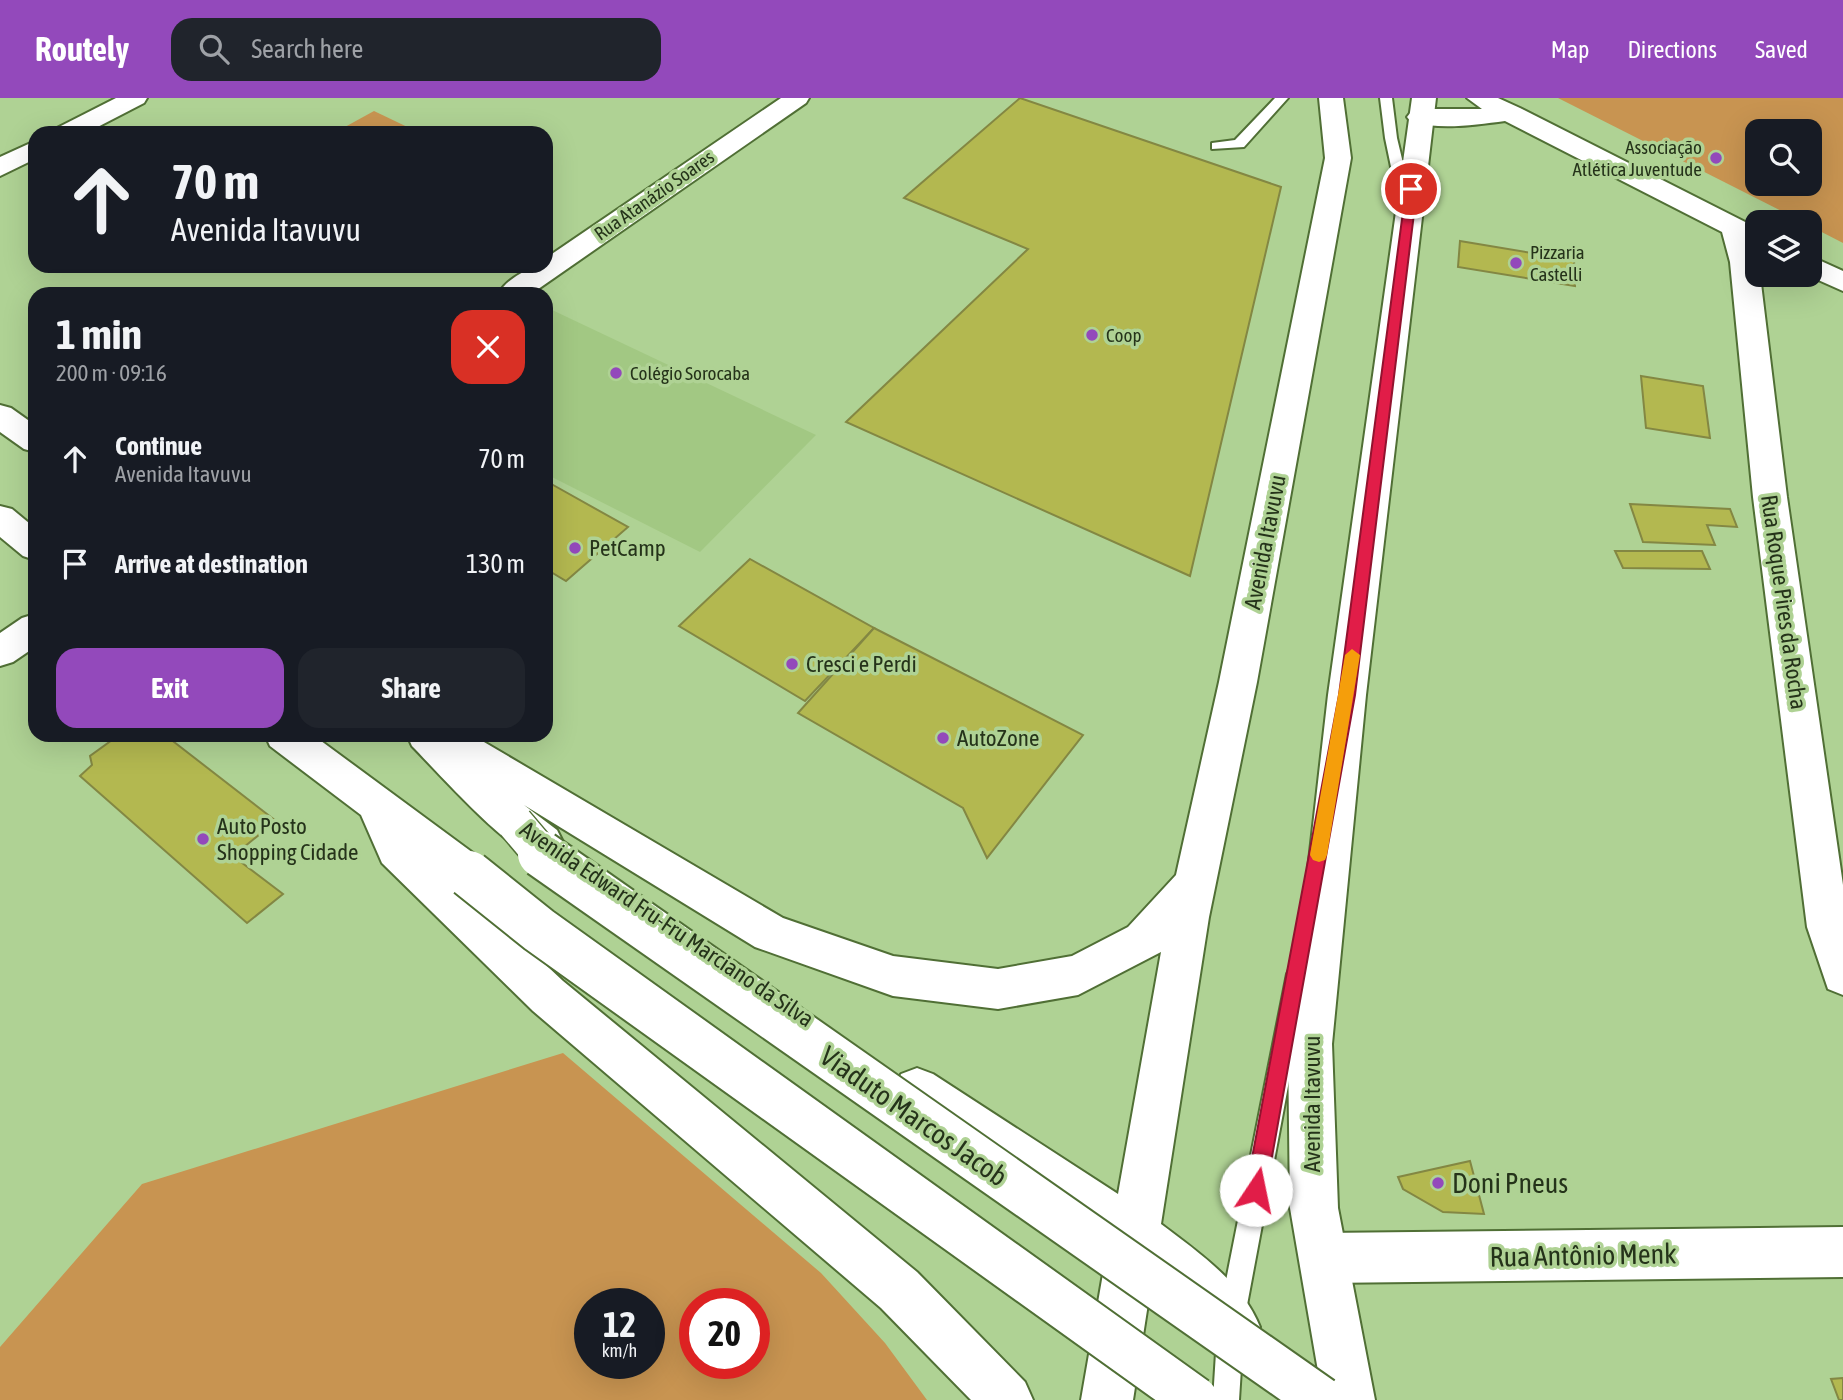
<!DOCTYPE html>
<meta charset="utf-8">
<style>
:root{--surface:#171b24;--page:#20242c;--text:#f1f3f6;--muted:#9ea1a6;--accent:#9349bb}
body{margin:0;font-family:"Asap Condensed",sans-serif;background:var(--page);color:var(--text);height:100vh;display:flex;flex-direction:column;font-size:26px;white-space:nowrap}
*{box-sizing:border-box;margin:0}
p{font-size:23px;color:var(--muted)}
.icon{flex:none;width:38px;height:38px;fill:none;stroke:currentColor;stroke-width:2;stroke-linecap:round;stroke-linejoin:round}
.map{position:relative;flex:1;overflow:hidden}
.panel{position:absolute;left:28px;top:189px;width:525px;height:455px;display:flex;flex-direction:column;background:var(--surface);border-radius:21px;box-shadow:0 7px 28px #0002}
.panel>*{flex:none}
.guide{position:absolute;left:28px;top:28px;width:525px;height:147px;border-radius:21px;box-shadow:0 7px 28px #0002;background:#171b24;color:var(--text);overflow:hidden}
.tools{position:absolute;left:1745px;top:21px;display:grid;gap:14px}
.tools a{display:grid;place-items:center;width:77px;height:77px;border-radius:14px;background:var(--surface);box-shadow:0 7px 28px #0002;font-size:35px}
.speed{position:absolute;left:574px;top:1190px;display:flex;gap:14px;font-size:35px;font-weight:700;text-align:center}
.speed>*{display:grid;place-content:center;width:91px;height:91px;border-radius:50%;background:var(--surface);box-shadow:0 7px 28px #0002;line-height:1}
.speed small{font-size:18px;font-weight:400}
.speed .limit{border:10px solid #d22;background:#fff;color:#111}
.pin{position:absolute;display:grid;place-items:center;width:60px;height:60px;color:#fff;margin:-30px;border:4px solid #fff;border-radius:50%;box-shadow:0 2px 7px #0007}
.me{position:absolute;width:77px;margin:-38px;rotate:11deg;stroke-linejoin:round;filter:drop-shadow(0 0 5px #0008)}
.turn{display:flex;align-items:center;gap:24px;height:147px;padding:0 28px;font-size:32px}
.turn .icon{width:91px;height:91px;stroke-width:2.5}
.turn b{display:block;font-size:49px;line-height:60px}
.round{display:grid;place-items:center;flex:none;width:74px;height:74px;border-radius:21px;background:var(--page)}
.headline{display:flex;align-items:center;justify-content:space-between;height:119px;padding:0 28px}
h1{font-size:42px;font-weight:700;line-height:52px}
.primary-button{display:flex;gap:14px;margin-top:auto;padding:14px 28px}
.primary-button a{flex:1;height:80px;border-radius:21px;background:var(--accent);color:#fff;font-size:28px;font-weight:700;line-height:80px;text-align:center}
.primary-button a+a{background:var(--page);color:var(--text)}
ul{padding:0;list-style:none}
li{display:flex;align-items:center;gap:21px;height:105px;padding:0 28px}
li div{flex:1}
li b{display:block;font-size:26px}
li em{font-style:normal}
header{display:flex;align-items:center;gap:42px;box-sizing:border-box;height:98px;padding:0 35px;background:var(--accent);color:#fff}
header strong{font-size:33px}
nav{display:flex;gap:38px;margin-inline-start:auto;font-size:24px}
.search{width:490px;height:63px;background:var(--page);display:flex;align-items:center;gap:18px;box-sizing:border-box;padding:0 24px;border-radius:21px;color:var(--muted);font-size:26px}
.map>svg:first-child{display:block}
.built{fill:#a2c883}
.green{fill:#c89451;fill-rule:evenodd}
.building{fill:#b3b850;stroke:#838743;stroke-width:2}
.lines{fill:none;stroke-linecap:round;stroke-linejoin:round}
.lane-casing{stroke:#506f35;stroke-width:4}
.street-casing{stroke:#506f35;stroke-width:4}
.secondary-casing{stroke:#506f35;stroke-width:4}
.lane{fill:#fff;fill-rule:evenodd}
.street{fill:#fff;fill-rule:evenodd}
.secondary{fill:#fff;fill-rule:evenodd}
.secondary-bridge-far1-casing{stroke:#506f35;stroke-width:39;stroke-linecap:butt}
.secondary-bridge-casing{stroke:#506f35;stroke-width:50;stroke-linecap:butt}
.secondary-bridge-far1{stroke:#fff;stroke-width:36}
.secondary-bridge{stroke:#fff;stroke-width:46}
.route{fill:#e11d48;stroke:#92132f;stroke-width:2}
.slow{fill:#f59e0b}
.poi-dot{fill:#9349bb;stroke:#afd294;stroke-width:2.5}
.labels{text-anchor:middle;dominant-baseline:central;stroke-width:7;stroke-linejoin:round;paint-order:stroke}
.far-poi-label{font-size:19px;fill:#25331a;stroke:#afd294;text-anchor:start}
.far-street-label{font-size:19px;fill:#25331a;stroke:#afd294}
.street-label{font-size:23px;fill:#25331a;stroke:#afd294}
.poi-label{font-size:23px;fill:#25331a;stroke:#afd294;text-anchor:start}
.near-street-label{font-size:28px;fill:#25331a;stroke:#afd294}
.near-poi-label{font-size:28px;fill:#25331a;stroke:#afd294;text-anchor:start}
</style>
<header>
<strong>Routely</strong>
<div class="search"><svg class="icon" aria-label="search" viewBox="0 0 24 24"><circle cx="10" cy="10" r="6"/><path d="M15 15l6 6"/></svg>Search here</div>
<nav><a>Map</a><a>Directions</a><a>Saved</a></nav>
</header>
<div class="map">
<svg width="1843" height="1302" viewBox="0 0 1843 1302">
<rect width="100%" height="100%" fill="#afd294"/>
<polygon class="built" points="550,211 816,337 700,454 546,376 546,214"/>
<g class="green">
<path d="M1558 0H1843V145L1810 128V124H1803ZM1757 33H1810V86H1757Z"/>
<polygon points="374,13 420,35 334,35"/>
<path d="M563 955 821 1175 885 1245 927 1302H0V1249L142 1086ZM590 1206H649V1265H590ZM695 1206H754V1265H695Z"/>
</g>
<g class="building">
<polygon points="1020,0 1281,89 1190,478 846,324 1028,151 904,100"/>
<polygon points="1460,143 1574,162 1575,188 1458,169"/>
<polygon points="1641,278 1703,288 1710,340 1646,330"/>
<polygon points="546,383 628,429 566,483 546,471"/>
<polygon points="1630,406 1730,411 1737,429 1707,427 1715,447 1643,444"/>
<polygon points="1615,453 1702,453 1710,471 1623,470"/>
<polygon points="750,461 874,530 805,603 679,528"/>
<polygon points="874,530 1083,637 987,760 963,710 798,615"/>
<polygon points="119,637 165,637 276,723 233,758 283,796 247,825 80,678 92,667 90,658"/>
<polygon points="1470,1063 1484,1116 1443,1114 1403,1091 1398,1079"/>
<polygon points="1843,1280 1843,1302 1839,1302 1831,1281"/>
</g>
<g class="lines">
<defs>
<g id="lane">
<polygon points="1275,0 1288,0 1244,49 1212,51 1212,45 1235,42"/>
<polygon points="1380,0 1392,0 1397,40 1413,107 1411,110 1406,111 1399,107 1385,40"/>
<polygon points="1298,866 1306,869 1309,876 1244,1223 1239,1302 1213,1302 1218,1223 1287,876 1290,869"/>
</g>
<g id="street">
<polygon points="116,0 147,0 144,5 86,35 53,35 57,30"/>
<path d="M1467 0H1498L1520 10 1757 130V148H1753L1757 177H1760L1787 399 1843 787V897L1828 891 1807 829 1753 399 1730 164 1722 134 1505 23C1475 27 1441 32 1411 24L1407 19 1411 14 1420 11H1482Z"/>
<polygon points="35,43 35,61 0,78 0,59"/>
<polygon points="1810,158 1843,173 1843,193 1807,177 1810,177"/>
<polygon points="1843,1129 1843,1179 1324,1185 1307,1177 1299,1160 1307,1143 1324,1135"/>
</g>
<g id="secondary">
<path d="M781 0H809L806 5 531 196H498C507 181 529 168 546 168V160Z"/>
<path d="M1319 0H1343L1351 60 1257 584 1209 819 1161 1126C1198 1154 1242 1184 1260 1229L1253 1247 1235 1254 1217 1247 1174 1198 1152 1180 1133 1302H1081L1108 1147 901 1008 894 992 901 976 917 970 933 976 1118 1096 1161 854 1078 897 998 911 893 898 755 849 524 707 557 732 563 744 557 756C553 758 546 762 542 761 512 759 436 672 412 648L407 637H472L783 820 893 858 998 871 1072 858 1128 829 1176 777 1219 584 1325 60Z"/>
<polygon points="1412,0 1436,0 1366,597 1332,946 1338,1110 1375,1302 1323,1302 1290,1110 1288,946 1328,597"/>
<polygon points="0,307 11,310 35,327 35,354 24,351 0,334"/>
<polygon points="0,408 12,411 35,430 35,462 23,458 0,439"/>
<polygon points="35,516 35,549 13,564 0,568 0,535 22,520"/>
<polygon points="265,637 313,637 484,763 490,776 484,789 468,794 563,883 917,1174 1025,1284 1033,1302 971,1302 881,1210 533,913 382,765 361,717 270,648"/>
</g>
</defs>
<use href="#lane" class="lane-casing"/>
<use href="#street" class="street-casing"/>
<use href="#secondary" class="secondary-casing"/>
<use href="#lane" class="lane"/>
<use href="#street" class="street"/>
<use href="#secondary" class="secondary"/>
<defs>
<polyline id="secondary-bridge-far1" points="515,725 543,758"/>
<g id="secondary-bridge">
<polyline points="541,756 1321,1302"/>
<polyline points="469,776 539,832 1195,1302"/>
</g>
</defs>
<use href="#secondary-bridge-far1" class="secondary-bridge-far1-casing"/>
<use href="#secondary-bridge" class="secondary-bridge-casing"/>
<use href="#secondary-bridge-far1" class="secondary-bridge-far1"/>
<use href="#secondary-bridge" class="secondary-bridge"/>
</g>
<polygon class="route" points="1411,87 1417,91 1355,597 1266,1092 1263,1099 1256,1102 1249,1099 1246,1092 1339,597 1406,91"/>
<polygon class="slow" points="1352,551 1360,557 1327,757 1325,762 1319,764 1313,762 1310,757 1345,557"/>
<g class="poi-dot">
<circle cx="1716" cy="60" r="7"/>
<circle cx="1516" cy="165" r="7"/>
<circle cx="1092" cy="237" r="7"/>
<circle cx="616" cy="275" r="7"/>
<circle cx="575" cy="450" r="7"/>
<circle cx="792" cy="566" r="7"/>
<circle cx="943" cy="640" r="7"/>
<circle cx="203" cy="741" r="7"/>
<circle cx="1438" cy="1085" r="7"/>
</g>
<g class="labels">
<g class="far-poi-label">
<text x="1702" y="49" text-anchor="end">Associação<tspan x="1702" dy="22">Atlética Juventude</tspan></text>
<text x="1530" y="154">Pizzaria<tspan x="1530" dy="22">Castelli</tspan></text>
<text x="1106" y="237">Coop</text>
<text x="630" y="275">Colégio Sorocaba</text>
</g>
<g class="far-street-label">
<text transform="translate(654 97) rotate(-35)">Rua Atanázio Soares</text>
</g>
<g class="street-label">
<text transform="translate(1265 444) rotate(-79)">Avenida Itavuvu</text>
<text transform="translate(1784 504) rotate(82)">Rua Roque Pires da Rocha</text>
<text transform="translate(667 826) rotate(34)">Avenida Edward Fru-Fru Marciano da Silva</text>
<text transform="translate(1312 1006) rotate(-90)">Avenida Itavuvu</text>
</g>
<g class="poi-label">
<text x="589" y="450">PetCamp</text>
<text x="806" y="566">Cresci e Perdi</text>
<text x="957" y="640">AutoZone</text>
<text x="217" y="728">Auto Posto<tspan x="217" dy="26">Shopping Cidade</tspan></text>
</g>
<g class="near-street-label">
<text transform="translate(914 1018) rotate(35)">Viaduto Marcos Jacob</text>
<text transform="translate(1583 1157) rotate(-1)">Rua Antônio Menk</text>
</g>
<g class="near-poi-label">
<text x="1452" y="1085">Doni Pneus</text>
</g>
</g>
</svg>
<div class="tools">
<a><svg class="icon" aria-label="search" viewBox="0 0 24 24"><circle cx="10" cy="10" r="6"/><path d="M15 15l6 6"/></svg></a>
<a><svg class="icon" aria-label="layers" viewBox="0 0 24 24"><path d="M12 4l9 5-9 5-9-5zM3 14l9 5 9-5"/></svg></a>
</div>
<div class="speed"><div>12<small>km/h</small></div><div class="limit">20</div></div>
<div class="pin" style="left:1411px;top:91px;background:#d93025"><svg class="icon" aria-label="arrive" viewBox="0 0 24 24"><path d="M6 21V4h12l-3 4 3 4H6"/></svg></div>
<svg class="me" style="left:1256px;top:1092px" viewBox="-20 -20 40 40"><circle r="19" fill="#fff"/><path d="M0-13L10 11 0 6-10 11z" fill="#e11d48"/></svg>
<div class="guide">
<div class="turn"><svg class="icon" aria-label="ahead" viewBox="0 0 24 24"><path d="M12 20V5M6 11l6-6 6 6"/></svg><div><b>70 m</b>Avenida Itavuvu</div></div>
</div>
<section class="panel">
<div class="headline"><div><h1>1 min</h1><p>200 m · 09:16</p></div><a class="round" style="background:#d93025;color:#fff"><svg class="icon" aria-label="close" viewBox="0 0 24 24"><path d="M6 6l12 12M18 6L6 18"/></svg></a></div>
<ul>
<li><svg class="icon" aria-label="ahead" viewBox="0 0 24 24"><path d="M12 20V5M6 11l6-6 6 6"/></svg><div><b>Continue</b><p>Avenida Itavuvu</p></div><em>70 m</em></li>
<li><svg class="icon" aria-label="arrive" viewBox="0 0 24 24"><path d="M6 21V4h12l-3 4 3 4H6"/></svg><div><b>Arrive at destination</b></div><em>130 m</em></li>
</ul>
<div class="primary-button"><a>Exit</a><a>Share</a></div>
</section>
</div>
